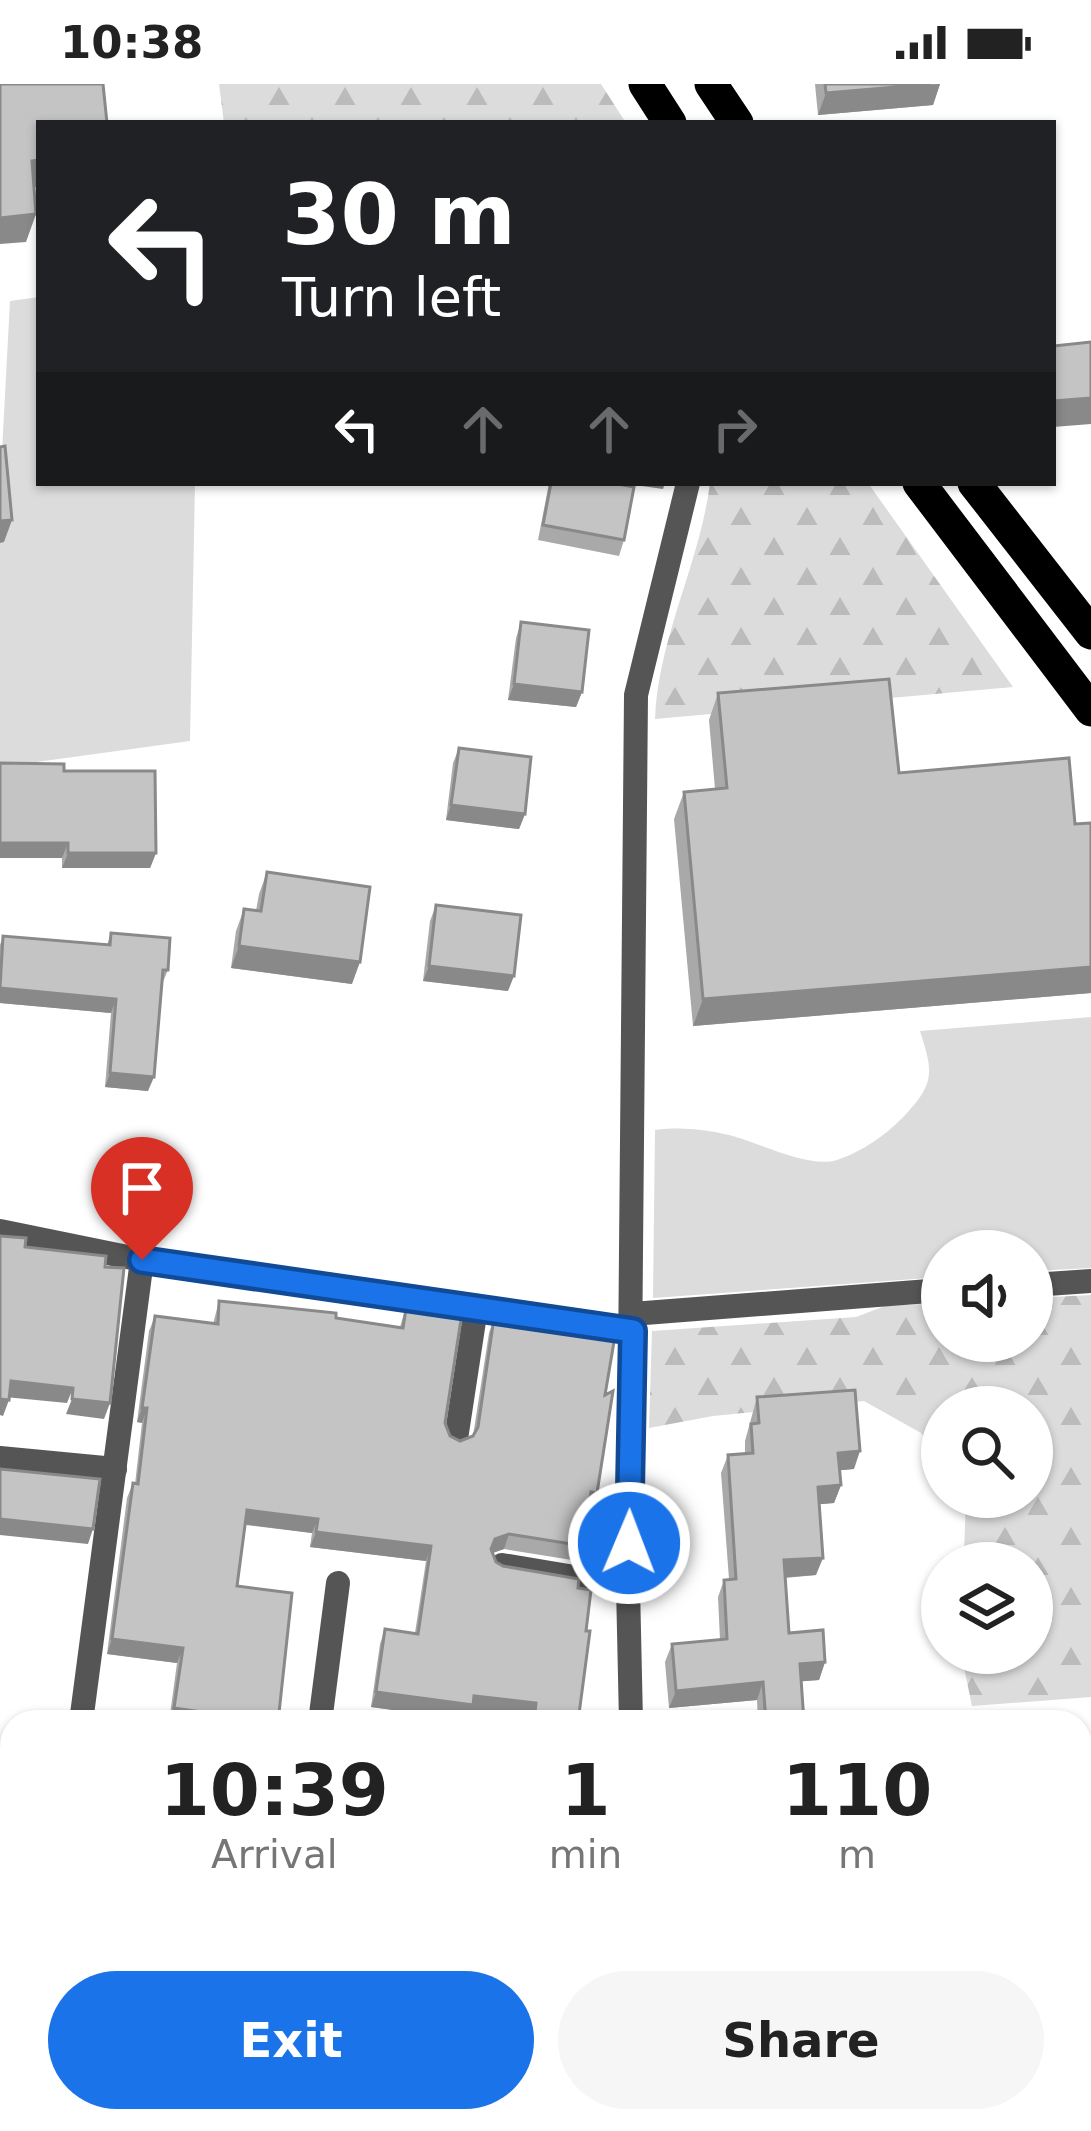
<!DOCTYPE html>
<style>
:root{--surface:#fff;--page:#f6f6f6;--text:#222;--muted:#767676;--accent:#1a73e8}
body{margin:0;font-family:"DejaVu Sans",sans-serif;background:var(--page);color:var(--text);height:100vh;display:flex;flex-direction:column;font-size:45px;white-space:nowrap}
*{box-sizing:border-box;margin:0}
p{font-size:39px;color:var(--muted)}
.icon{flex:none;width:66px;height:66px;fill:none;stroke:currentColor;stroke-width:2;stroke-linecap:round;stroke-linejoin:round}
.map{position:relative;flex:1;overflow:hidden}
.side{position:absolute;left:0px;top:1626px;width:1092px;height:423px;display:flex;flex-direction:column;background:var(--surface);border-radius:36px 36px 0 0;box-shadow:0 3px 9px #0004}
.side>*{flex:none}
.hud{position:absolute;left:36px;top:36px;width:1020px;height:366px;border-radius:0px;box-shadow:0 3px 9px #0004;background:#202124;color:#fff;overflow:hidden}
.tools{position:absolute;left:921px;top:1146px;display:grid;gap:24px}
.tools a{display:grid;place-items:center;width:132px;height:132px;border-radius:50%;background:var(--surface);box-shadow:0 3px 9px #0004;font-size:60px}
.pin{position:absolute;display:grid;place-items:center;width:102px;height:102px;color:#fff;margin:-123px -51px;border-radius:50% 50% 50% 0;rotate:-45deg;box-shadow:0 0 12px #0007}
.pin .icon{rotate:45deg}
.me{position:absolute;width:132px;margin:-66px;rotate:1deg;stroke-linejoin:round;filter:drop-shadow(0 0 9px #0008)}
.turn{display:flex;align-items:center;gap:42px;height:252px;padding:0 48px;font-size:54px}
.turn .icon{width:156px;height:156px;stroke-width:2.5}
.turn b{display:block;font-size:84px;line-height:102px}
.lanes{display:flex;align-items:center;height:114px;padding:0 48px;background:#0003;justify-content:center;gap:60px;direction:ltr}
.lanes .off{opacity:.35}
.eta{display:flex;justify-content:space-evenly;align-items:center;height:204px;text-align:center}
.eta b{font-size:72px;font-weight:700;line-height:84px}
.primary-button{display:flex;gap:24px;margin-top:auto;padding:24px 48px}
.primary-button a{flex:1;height:138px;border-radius:72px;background:var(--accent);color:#fff;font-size:48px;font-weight:700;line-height:138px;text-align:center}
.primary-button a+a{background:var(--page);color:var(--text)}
.status{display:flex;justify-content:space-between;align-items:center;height:84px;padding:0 60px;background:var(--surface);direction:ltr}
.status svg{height:33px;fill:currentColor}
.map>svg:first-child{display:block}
.grass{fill:#dcdcdc}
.forest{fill:url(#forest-firs)}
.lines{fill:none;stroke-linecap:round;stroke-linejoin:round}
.minor{stroke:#555;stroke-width:24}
.trunk{stroke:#000;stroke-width:33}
.wall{fill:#a9a9a9}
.shaded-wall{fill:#898989}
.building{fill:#c4c4c4;stroke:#898989;stroke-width:3}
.route-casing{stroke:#114b97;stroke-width:30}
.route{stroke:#1a73e8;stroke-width:21}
</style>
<div class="status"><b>10:38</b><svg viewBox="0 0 49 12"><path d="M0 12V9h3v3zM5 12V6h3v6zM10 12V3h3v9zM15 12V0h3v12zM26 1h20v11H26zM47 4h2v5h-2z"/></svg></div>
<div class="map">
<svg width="1091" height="2047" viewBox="0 0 1091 2047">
<defs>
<pattern id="forest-firs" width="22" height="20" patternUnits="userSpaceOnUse" patternTransform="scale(3)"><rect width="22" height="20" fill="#dcdcdc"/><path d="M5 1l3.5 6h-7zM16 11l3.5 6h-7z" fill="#bbb"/></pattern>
</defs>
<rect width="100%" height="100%" fill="#fff"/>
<g class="grass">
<polygon points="39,213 39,399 195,399 190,657 0,683 0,405 10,217"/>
<path d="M1091 933V1184L1032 1187V1167H942V1193L653 1214 655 1046C681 1043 704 1045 729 1051 758 1058 808 1085 837 1076 862 1068 889 1049 906 1030 935 999 933 987 920 947Z"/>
</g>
<g class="forest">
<polygon points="219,0 601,0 626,39 224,39"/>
<path d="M710 399H868L1013 603 655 635C658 554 700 479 710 399Z"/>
<polygon points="1091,1211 1091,1613 972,1622 961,1569 1032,1569 1032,1479 959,1479 964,1469 966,1413 1032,1413 1032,1323 942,1323 942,1375 921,1349 864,1317 713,1332 649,1344 652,1247 856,1233 885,1222 942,1219 942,1257 1032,1257 1032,1214"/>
<polygon points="0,1682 12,1683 12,2037 193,2037 192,2047 0,2047"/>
<polygon points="1091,2004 1091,2047 665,2047 665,2040 696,2037 1080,2037 1080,2005"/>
<polygon points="421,2037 625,2037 625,2047 423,2047"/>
</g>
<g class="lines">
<g class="minor">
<polyline points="0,1147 142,1176 633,1247"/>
<polyline points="1032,1201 1091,1197"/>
<polyline points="632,1230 942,1206"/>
<polyline points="456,1355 476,1224"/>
<polyline points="0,1374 115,1385"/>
<polyline points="502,1481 628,1502"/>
<polyline points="81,1638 142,1176"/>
<polyline points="320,1638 338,1499"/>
<polyline points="631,1638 628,1502 636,611 688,399"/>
<polyline points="0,1673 12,1674"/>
<polyline points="649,2037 649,2047"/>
</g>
<g class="trunk">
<polyline points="645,0 670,39"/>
<polyline points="711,0 737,39"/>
<polyline points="919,399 1091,626"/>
<polyline points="974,399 1091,549"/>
</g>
</g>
<g class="wall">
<polygon points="815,0 940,0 933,21 818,31"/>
<polygon points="549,399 613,399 624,456 619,472 538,456"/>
<polygon points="521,538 582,608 576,623 508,616 516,554"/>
<polygon points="718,609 899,689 1075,740 1091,739 1091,909 693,942 674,735 684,708 715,705 709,636"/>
<polygon points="459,664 525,730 519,745 446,736 453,679"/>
<polygon points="64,687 156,769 150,784 62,784 62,774 0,774"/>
<polygon points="267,788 352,900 231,884 236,847 244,825 256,827 259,810"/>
<polygon points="436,821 508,907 423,897 430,837"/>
<polygon points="111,849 168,886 162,900 148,1007 105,1003 111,929 0,919 0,861 3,852 107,861"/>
<polygon points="219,1217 400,1243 407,1219 445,1339 450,1352 460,1357 473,1352 489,1249 494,1234 560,1245 562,1238 605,1311 597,1409 592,1423 589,1423 584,1462 578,1477 504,1465 492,1469 496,1478 503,1482 578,1504 586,1547 579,1630 609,1638 530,1638 531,1634 471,1627 467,1636 371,1623 380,1560 385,1545 415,1549 426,1477 310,1463 312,1449 245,1441 237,1502 278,1638 169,1638 177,1579 107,1570 127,1414 133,1399 135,1400 142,1339 137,1338 149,1247 155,1232 213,1240"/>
<polygon points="757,1313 854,1385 840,1386 841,1401 834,1419 819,1420 816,1491 785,1494 789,1549 825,1578 819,1596 801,1597 804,1638 758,1638 757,1616 669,1624 665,1578 672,1560 720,1556 718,1513 724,1496 729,1495 721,1389 728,1371 745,1370 745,1357"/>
</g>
<g class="shaded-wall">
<polygon points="940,0 933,21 818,31 826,9"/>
<polygon points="39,76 39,103 22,105 32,77"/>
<polygon points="36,130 26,158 0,160 0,134"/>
<polygon points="1091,314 1091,340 1053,343 1053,317"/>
<polygon points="621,399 665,399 663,405"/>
<polygon points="12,436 4,458 0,459 0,437"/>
<polygon points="514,600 582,608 576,623 508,616"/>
<polygon points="451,721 525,730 519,745 446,736"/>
<polygon points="0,759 68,759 62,774 0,774"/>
<polygon points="68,769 156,769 150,784 62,784"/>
<polygon points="239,862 360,878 352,900 231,884"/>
<polygon points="429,882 514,892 508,907 423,897"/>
<polygon points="1091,883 1091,909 693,942 703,915"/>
<polygon points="0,904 116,915 111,929 0,919"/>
<polygon points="110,989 154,993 148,1007 105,1003"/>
<polygon points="11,1297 73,1304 67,1319 5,1313"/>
<polygon points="0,1315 9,1316 3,1332 0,1331"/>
<polygon points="72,1315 110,1319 104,1335 66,1330"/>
<polygon points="142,1324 147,1324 142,1339 137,1338"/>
<polygon points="860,1367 854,1385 832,1387 838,1369"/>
<polygon points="841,1401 834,1419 811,1421 818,1403"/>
<polygon points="247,1426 318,1435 312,1449 242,1440"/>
<polygon points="0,1435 93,1445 88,1460 0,1451"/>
<polygon points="316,1448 431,1462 426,1477 310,1463"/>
<polygon points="509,1450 504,1465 490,1470 495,1455"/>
<polygon points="823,1474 816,1491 777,1494 784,1476"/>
<polygon points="112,1555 183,1564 177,1579 107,1570"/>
<polygon points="825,1578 819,1596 794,1598 800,1580"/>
<polygon points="763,1598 757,1616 669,1624 676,1607"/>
<polygon points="376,1608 474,1612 536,1619 531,1634 471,1627 467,1636 371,1623"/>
<polygon points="174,1624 229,1632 227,1638 169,1638"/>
<rect x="1080" y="1738" width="11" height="15"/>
</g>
<g class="building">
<polygon points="0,0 103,0 107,39 39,39 39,76 32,77 36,130 0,134"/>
<polygon points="825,0 931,0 826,9"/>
<polygon points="1091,258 1091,314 1053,317 1053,262"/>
<polygon points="5,362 12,436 0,437 0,363"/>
<polygon points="551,399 613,399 634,403 624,456 543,441"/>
<polygon points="521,538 589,546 582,608 514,600"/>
<polygon points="889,595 899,689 1069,674 1075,740 1091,739 1091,883 703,915 684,708 727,704 718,609"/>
<polygon points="459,664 531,673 525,730 451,721"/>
<polygon points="0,679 64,680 64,687 155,687 156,769 68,769 68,759 0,759"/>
<polygon points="267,788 370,803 360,878 239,862 244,825 261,827"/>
<polygon points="436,821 521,831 514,892 429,882"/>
<polygon points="111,849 170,854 168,886 163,886 154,993 110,989 116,915 0,904 3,852 110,861"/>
<polygon points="0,1152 26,1154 25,1163 106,1172 105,1183 124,1184 110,1319 72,1315 73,1304 11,1297 9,1316 0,1315"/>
<polygon points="219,1217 336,1229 336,1234 403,1244 407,1219 462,1229 445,1339 450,1352 460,1357 473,1352 478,1343 494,1234 561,1245 562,1238 616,1246 605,1311 613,1307 597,1409 591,1408 584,1462 509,1450 495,1455 491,1465 496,1478 503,1482 579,1495 578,1504 591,1506 586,1547 590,1547 579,1630 609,1634 609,1638 534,1638 536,1619 474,1612 473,1621 376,1608 385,1545 418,1550 431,1462 316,1448 318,1435 247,1426 237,1502 292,1509 278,1638 228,1638 229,1632 174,1624 183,1564 112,1555 133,1399 138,1400 147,1324 142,1324 155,1232 218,1240"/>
<polygon points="855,1306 860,1367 838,1369 841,1401 818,1403 823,1474 784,1476 789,1549 823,1546 825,1578 800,1580 804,1638 766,1638 763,1598 676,1607 672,1560 727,1555 724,1496 736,1495 728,1371 753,1369 751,1340 759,1339 757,1313"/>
<polygon points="0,1385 100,1395 93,1445 0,1435"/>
<polygon points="1091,1677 1091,1738 1080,1738 1080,1678"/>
</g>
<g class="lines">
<defs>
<polyline id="route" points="142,1176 633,1247 629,1459"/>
</defs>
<use href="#route" class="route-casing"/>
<use href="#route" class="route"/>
</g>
</svg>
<div class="tools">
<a><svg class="icon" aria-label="sound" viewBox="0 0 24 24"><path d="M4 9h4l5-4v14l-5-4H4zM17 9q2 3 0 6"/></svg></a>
<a><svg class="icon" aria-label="search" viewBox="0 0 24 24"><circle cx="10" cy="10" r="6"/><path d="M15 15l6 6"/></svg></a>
<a><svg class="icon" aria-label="layers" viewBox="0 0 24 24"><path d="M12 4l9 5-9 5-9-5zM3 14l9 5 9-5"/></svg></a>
</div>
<div class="pin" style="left:142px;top:1176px;background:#d93025"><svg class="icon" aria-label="arrive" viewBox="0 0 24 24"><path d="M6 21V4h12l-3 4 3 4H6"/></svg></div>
<svg class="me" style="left:629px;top:1459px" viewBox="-20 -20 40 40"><circle r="17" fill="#1a73e8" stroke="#fff" stroke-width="3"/><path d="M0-11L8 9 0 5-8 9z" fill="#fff"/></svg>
<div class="hud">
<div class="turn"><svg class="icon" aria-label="left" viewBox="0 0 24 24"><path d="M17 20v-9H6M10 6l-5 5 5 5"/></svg><div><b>30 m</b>Turn left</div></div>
<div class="lanes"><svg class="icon" aria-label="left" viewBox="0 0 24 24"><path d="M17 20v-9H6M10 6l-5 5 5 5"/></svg><svg class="icon off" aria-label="ahead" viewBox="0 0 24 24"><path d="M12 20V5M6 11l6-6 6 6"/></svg><svg class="icon off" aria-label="ahead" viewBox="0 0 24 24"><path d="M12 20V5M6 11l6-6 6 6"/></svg><svg class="icon off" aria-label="right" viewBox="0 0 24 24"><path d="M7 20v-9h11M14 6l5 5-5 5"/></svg></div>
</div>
<section class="side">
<div class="eta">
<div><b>10:39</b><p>Arrival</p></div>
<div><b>1</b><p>min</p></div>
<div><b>110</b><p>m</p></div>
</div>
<div class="primary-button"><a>Exit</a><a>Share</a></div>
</section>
</div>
